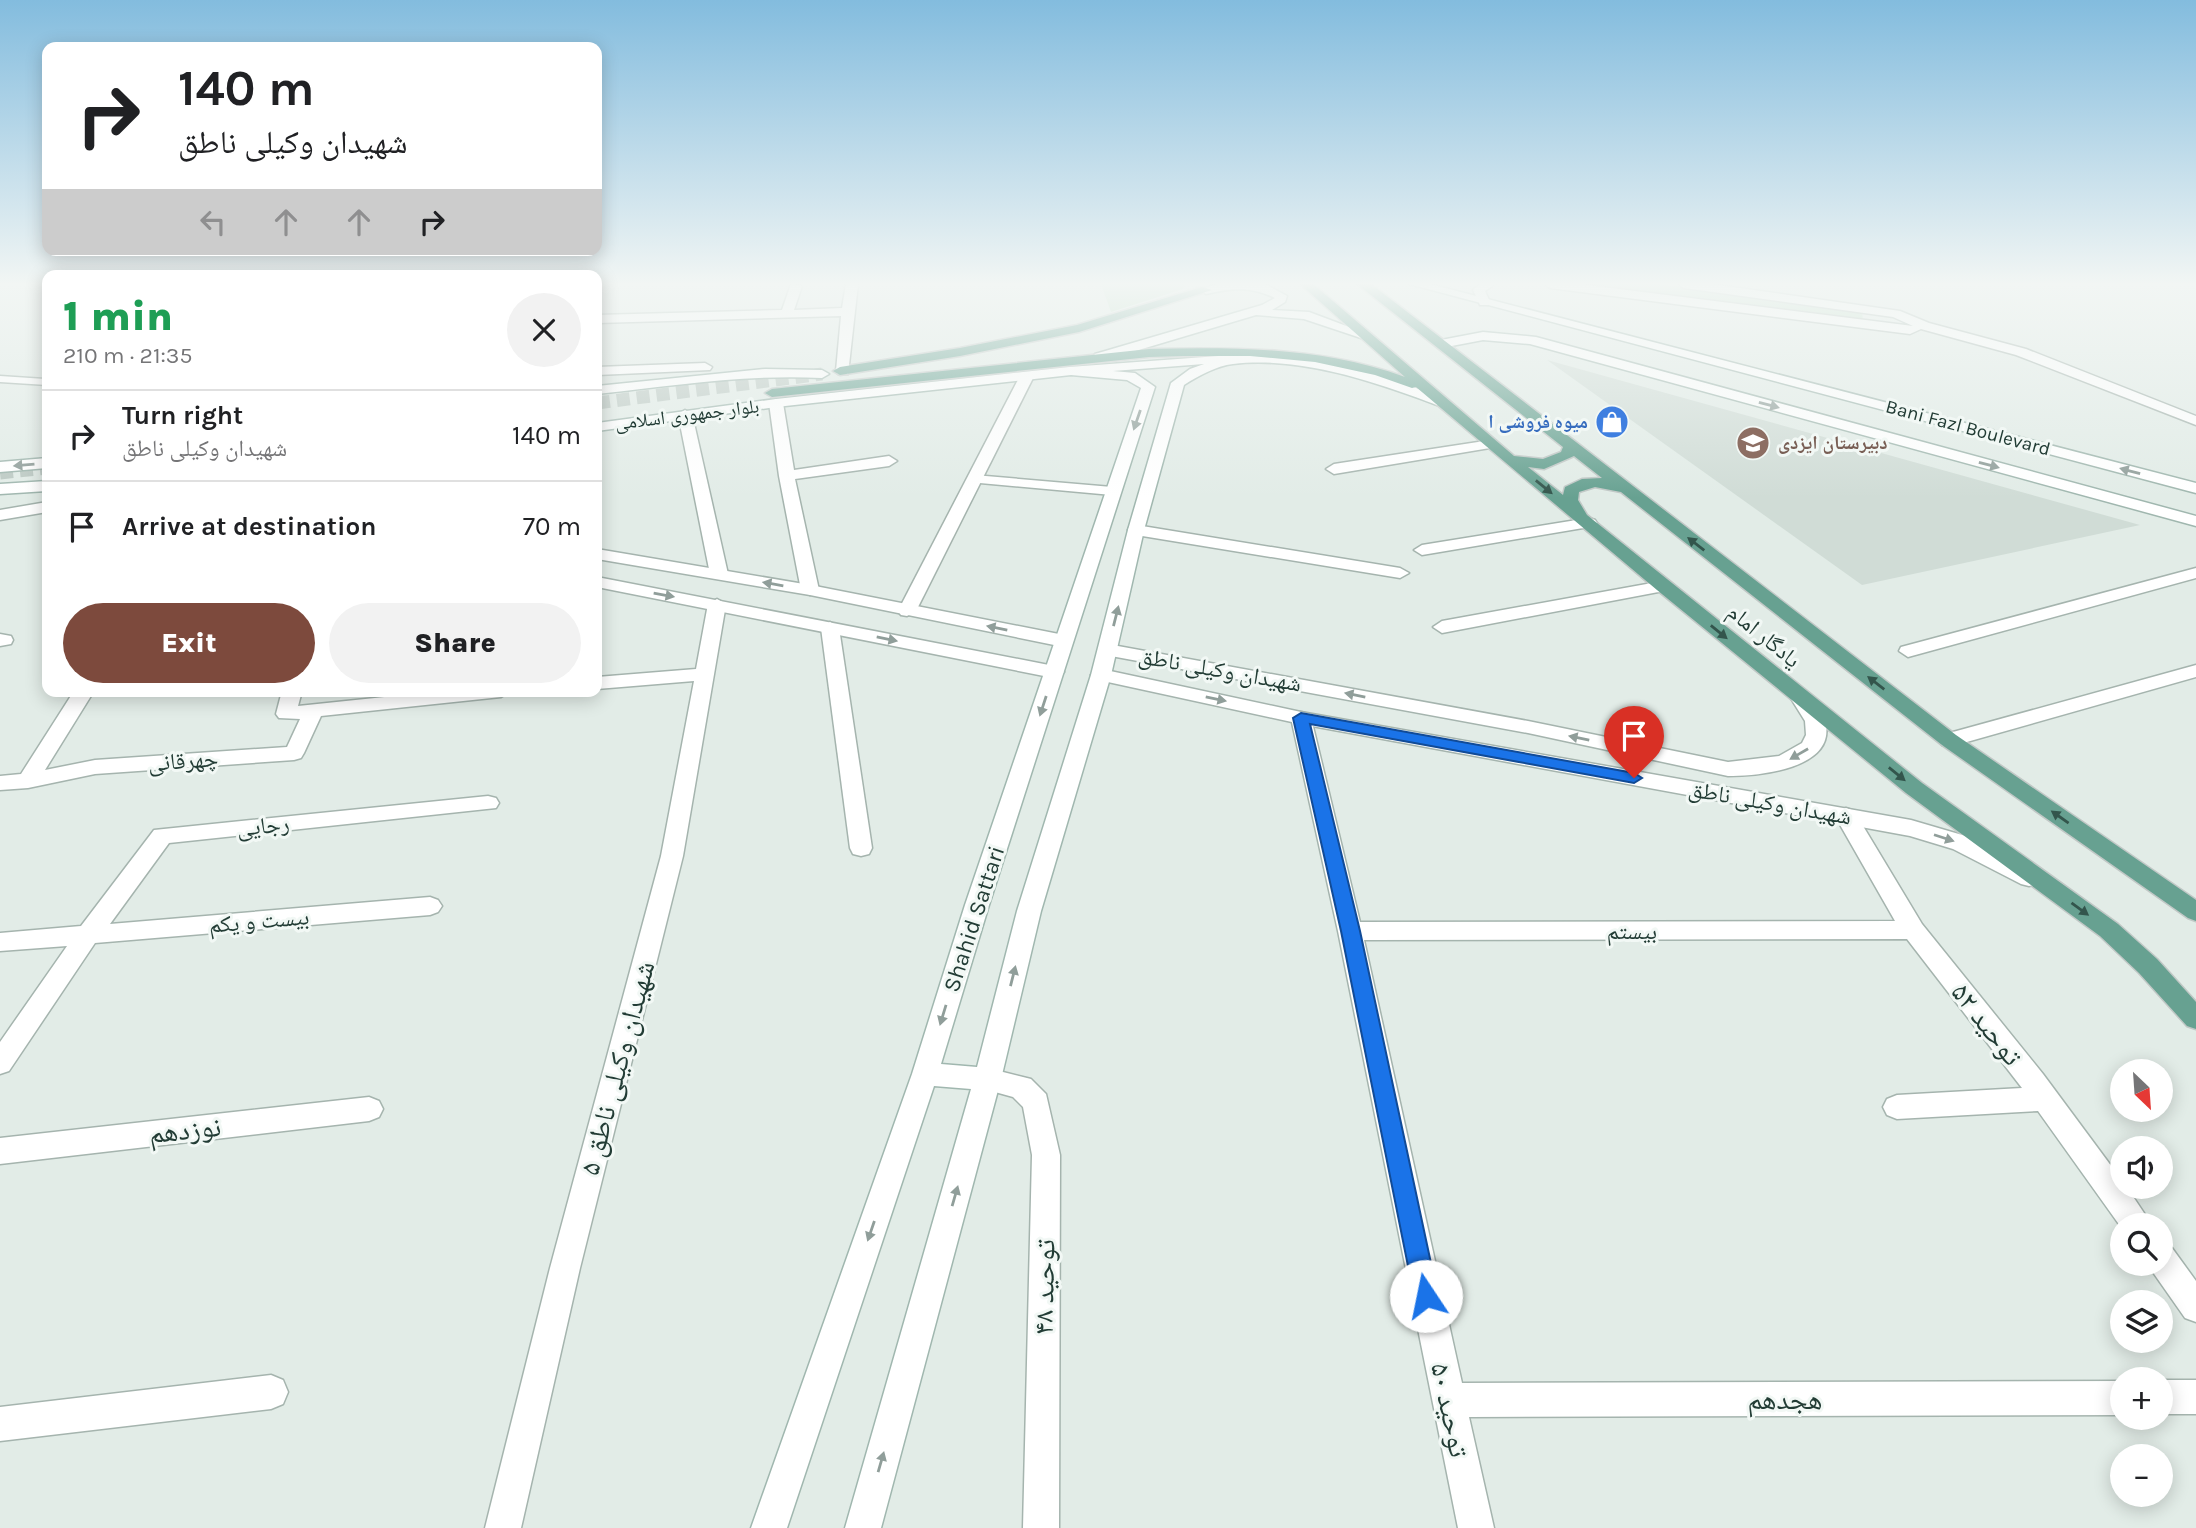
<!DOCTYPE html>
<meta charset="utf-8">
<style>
:root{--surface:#fff;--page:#f2f2f2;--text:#202124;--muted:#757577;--line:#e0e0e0;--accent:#7d4a3d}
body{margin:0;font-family:Karla,"Noto Naskh Arabic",sans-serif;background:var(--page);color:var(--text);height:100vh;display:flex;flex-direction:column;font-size:26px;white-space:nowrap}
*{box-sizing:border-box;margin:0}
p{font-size:23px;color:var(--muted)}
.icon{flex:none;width:38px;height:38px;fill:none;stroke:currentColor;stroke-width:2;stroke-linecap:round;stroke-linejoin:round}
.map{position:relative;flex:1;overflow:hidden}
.sheet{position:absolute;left:42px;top:270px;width:560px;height:427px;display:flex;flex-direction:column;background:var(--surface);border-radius:14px;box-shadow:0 4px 18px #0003}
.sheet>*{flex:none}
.hud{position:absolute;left:42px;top:42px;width:560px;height:214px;border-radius:14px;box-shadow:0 4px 18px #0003;background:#fff;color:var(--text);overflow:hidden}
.needle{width:46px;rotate:155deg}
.controls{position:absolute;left:2110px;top:1059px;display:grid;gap:14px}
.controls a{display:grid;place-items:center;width:63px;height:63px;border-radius:50%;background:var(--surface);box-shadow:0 4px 18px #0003;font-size:35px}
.pin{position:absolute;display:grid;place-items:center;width:60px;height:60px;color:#fff;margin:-72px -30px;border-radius:50% 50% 50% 0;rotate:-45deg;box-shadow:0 0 7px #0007}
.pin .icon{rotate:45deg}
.me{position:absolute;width:77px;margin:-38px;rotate:349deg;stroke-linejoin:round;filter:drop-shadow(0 0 5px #0008)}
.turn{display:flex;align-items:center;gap:24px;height:147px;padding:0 21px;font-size:32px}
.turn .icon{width:91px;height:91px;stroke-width:2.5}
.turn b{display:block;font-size:49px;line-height:60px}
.lanes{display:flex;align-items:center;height:66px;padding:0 21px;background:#0003;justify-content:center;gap:35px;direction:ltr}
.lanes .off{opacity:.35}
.round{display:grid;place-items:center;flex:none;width:74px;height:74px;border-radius:37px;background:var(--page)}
.head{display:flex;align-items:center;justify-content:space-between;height:119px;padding:0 21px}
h1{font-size:42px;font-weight:800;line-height:52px;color:#1e9e55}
.button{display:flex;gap:14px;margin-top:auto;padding:14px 21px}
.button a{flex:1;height:80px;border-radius:42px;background:var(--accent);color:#fff;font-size:28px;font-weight:800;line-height:80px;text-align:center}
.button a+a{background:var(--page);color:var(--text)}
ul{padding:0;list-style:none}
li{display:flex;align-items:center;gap:21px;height:91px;padding:0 21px;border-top:2px solid var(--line)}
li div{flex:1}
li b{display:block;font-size:26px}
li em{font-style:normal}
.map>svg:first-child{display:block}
.built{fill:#d0dcd6}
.green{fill:#bbddc3}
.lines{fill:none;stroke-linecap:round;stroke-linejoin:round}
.primary-tunnel{stroke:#bcc9c3;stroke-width:13;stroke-dasharray:13 7;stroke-linecap:butt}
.service-casing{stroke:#a5b4ae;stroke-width:3}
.minor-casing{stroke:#a5b4ae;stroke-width:3}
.tertiary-casing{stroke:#a5b4ae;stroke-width:3}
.secondary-casing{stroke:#a0b7af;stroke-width:3}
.primary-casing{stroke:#c1c8c6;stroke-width:3}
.service{fill:#fff;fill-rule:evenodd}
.minor{fill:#fff;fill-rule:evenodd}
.tertiary{fill:#fff;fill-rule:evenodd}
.secondary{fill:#fff;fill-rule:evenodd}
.primary{fill:#67a191;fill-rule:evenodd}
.oneway{fill:#909e9a}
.oneway2{fill:#33554c}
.route{fill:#1a73e8;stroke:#114b97;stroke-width:2}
.labels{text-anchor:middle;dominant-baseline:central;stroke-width:6;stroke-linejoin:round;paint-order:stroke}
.far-street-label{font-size:19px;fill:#223c35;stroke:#f2f8f5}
.far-shop-label{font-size:19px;font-weight:bold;fill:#366cbe;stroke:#f2f8f5;text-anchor:end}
.far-education-label{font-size:19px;font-weight:bold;fill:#785e54;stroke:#f2f8f5;text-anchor:start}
.street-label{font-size:23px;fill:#223c35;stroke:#f2f8f5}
.near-street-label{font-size:28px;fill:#223c35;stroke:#f2f8f5}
</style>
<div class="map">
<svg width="2196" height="1528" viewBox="0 0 2196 1528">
<rect width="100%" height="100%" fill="#e2ece7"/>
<polygon class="built" points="1547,360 2140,525 1862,585"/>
<g class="green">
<polygon points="1101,284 1185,284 1183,289 1111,312"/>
<polygon points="1577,284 1658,284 1862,311 1863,321"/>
</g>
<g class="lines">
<g class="primary-tunnel">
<polyline points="597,403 822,374"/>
<polyline points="0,473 47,468"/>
</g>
<defs>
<g id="service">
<polygon points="0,376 45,379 47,385 0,382"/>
<polygon points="974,475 1112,487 1119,491 1112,495 969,482 969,476"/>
</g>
<g id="minor">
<polygon points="791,284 802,286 794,310 842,308 846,284 858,284 848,374 838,374 836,371 841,316 597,323 597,315 782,310"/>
<polygon points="1480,284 1495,284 1485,291 1490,302 1488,305 1480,305 1473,290"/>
<polygon points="1544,284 1579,284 1913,326 1893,317 1684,288 1678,284 1711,284 1900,311 1929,323 2026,349 2196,416 2196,425 2016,355 1921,329 1910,334 1550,288"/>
<polygon points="705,363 712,367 710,370 597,375 597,367"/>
<polygon points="1027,372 1034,376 916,611 907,616 901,615 898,611 1020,376"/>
<polygon points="776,399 783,403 794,470 889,456 897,461 889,466 795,479 819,590 810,595 801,590 779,476 769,403"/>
<polygon points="685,410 692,414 728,574 719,579 710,574 678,414"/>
<polygon points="1491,440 1496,441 1498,444 1496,447 1334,474 1326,469 1334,464"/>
<polygon points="1589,518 1595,520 1597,523 1595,526 1422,555 1414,550 1422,545"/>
<polygon points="1136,525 1400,568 1409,573 1400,578 1130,534 1128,530 1130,526"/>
<polygon points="2196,568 2196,578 1908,657 1899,651 1901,647"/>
<polygon points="1663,581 1672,586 1669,590 1442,633 1433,627 1442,621"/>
<polygon points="717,599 726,604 683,856 580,1268 521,1528 485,1528 550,1268 661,856 694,681 597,689 597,677 696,669 708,604"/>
<polygon points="830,622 839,628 872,848 869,854 861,856 853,854 850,848 821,628"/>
<polygon points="0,634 11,636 13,640 11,644 0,646"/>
<polygon points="2196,665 2196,677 1949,747 1942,745 1939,740 1942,735"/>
<polygon points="74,691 94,691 45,770 95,760 287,747 300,719 279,718 276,714 282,691 302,691 298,706 442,691 511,691 501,697 321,716 304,753 301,758 294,760 95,774 28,788 0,790 0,776 21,774"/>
<polygon points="1301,712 1308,714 1311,718 1360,922 1895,921 1835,816 1838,811 1846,808 1854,811 1922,924 2043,1074 2123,1182 2123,1186 2126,1186 2152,1225 2123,1225 2123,1230 2038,1111 1897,1119 1887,1115 1883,1107 1887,1099 1897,1095 2022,1088 1907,939 1364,940 1462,1383 2123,1381 2123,1415 1469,1417 1494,1528 1458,1528 1338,931 1291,718 1294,714"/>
<polygon points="488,796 496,798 499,803 496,808 169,843 110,924 430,897 438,900 442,906 438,912 430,915 95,943 9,1071 0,1074 0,1042 67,946 0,951 0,933 81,926 154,830"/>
<polygon points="987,1068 1031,1079 1046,1094 1060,1155 1059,1528 1023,1528 1032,1155 1023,1107 1013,1097 977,1087 973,1079 977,1071"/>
<polygon points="369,1097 379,1101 383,1109 379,1117 369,1121 0,1164 0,1138"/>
<polygon points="2161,1244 2172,1248 2196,1281 2196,1322 2185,1318 2150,1268 2148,1264 2161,1264"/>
<polygon points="271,1375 283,1380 288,1392 283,1404 271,1409 0,1441 0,1407"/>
<rect x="2161" y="1380" width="35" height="34"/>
</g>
<g id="tertiary">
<polygon points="47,502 47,512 0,520 0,510"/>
<polygon points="597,549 810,585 1064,635 1073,641 1064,647 810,595 597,559"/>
<polygon points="597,577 1054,666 1064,672 1054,678 597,587"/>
<path d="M1107 644 1528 721 1728 762 1779 756 1802 743 1806 735 1805 721 1790 697 1793 693H1807C1813 701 1822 711 1825 721 1838 769 1758 776 1728 776L1528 733 1100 654 1098 650Z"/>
<polygon points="1101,669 1301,712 1911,820 1969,837 2037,872 2041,878 2037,884 2029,886 2021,884 1953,849 1910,836 1301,724 1094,679 1091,675"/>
</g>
<g id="secondary">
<path d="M1217 284H1265L1287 296 1285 302 1272 310 1309 312 1373 336 1367 340 1304 319 1256 315 1105 360H1095L1093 357 1095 354 1262 305 1275 298C1250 286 1232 288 1206 294L1200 290Z"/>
<polygon points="1409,284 1430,284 2196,483 2196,493"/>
<polygon points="1483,332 1536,337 2196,516 2196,526 1530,344 1483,340 1441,348 1435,344 1441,340"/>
<path d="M1232 355 1297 358 1350 367 1402 382 1449 402 1447 405H1437C1375 382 1301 356 1233 364 1216 366 1198 376 1184 385L1144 530 1111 675 1041 911 1001 1079 881 1528H845L971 1089 934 1086 787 1528H751L912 1074 965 905 1141 388 1127 380 1071 375 776 407 597 431V423L776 399 1069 367ZM1204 364 1190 369 1171 383 1128 530 1091 675 1017 911 977 1067 941 1064 989 905 1155 387 1135 373 1113 371Z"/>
<path d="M765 369 822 370 829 374 822 378C746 374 672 386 597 394V386Z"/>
<polygon points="47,458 47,468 0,472 0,462"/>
<polygon points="47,481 47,491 0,494 0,484"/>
</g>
<g id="primary">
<path d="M1300 284H1313L1514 456 1543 459 1561 452 1563 447 1357 284H1371L1956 735 2196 900V921L2188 918 1942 745 1621 492 1595 487 1579 492 1578 500 1587 515 1922 783 2118 924 2157 959 2196 1002V1029L2187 1026 2139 973 2100 936 1906 793 1657 590 1416 387 1412 388 1375 375 1315 362 1250 356H1183L1149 357 772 397 765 393 772 389 1149 349C1236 347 1322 347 1405 377ZM1574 456 1602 478 1582 479 1565 487 1563 495 1528 467 1544 469Z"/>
<polygon points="1202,287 1212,290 1079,332 960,356 840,375 833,371 840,367 960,348 1077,325"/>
</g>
</defs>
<use href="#service" class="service-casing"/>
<use href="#minor" class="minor-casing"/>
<use href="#tertiary" class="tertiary-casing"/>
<use href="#secondary" class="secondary-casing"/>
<use href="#primary" class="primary-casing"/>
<use href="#service" class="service"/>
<use href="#minor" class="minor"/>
<use href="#tertiary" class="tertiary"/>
<use href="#secondary" class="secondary"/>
<use href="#primary" class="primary"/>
</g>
<defs><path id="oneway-solid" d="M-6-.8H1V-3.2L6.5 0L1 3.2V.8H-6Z" transform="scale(1.75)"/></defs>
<g class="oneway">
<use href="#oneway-solid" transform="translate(1769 405) rotate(15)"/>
<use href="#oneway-solid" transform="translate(1137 420) rotate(109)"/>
<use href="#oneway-solid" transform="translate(24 465) rotate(175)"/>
<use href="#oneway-solid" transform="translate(1989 465) rotate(15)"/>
<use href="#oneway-solid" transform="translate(2130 471) rotate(-165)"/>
<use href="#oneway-solid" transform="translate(773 584) rotate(-170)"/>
<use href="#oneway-solid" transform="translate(664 595) rotate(10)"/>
<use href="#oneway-solid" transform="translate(1116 616) rotate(-76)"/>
<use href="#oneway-solid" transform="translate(997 628) rotate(-169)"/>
<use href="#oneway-solid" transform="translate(887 639) rotate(11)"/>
<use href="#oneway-solid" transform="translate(1355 695) rotate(-169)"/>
<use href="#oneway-solid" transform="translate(1216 699) rotate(12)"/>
<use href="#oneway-solid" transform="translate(1043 706) rotate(108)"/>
<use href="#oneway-solid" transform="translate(1579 738) rotate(-168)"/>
<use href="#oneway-solid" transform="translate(1799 754) rotate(150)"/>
<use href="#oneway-solid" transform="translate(1944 838) rotate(18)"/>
<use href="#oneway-solid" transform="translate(1013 976) rotate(-76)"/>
<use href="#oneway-solid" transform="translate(943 1015) rotate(107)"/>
<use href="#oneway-solid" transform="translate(955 1196) rotate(-74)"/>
<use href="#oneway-solid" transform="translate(871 1231) rotate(109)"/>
<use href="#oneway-solid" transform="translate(881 1462) rotate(-74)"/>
</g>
<g class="oneway2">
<use href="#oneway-solid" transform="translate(1544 487) rotate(39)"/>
<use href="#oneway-solid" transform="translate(1696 544) rotate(-142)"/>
<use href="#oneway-solid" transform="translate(1719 632) rotate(39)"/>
<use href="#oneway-solid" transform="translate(1876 683) rotate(-142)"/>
<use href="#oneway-solid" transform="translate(1897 774) rotate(39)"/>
<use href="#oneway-solid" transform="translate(2060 817) rotate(-145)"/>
<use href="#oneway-solid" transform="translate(2080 909) rotate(36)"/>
</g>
<linearGradient id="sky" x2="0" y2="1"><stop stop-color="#83bcde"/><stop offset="0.57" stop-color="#f2f6f4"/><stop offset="1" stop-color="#f2f6f4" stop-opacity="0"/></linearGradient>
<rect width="2196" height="498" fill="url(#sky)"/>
<polygon class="route" points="1301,713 1634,773 1642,778 1634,783 1310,724 1360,931 1438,1296 1434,1304 1426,1307 1417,1304 1414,1296 1341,931 1293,718"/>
<defs>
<symbol id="shop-disc" viewBox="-11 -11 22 22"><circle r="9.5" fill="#3f7fe0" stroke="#f2f8f5"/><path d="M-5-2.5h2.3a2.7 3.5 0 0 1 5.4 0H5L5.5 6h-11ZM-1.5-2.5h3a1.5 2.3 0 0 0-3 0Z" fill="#fff"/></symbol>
<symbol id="school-disc" viewBox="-11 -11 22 22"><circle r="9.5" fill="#8d6e63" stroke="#f2f8f5"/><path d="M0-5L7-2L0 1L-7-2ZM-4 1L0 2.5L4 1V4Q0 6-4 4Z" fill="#fff"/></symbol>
</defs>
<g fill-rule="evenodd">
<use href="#shop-disc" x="1593" y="403" width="38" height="38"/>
<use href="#school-disc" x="1734" y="424" width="38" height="38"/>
</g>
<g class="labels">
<g class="far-street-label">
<text transform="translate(687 415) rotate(-7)">بلوار جمهوری اسلامی</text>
<text transform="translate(1968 428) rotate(15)">Bani Fazl Boulevard</text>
</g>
<g class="far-shop-label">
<text x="1588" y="422">میوه فروشی ا</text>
</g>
<g class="far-education-label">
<text x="1778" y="443">دبیرستان ایزدی</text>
</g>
<g class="street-label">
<text transform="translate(1764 636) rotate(39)">یادگار امام</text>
<text transform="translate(1220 670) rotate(10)">شهیدان وکیلی ناطق</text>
<text transform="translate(183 761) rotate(-4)">چهرقانی</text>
<text transform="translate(1770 803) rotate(10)">شهیدان وکیلی ناطق</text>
<text transform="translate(263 826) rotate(-6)">رجایی</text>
<text transform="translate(974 919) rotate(-72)">Shahid Sattari</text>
<text transform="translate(259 921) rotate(-5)">بیست و یکم</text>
<text x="1632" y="931">بیستم</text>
</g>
<g class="near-street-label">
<text transform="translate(1987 1024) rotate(52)">توحید ۵۲</text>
<text transform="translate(617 1068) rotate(-75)">شهیدان وکیلی ناطق ۵</text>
<text transform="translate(185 1130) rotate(-6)">نوزدهم</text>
<text transform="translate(1044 1287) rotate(-89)">توحید ۴۸</text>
<text x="1785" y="1399">هجدهم</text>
<text transform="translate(1450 1410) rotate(78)">توحید ۵۰</text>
</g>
</g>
</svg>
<div class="controls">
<a><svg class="needle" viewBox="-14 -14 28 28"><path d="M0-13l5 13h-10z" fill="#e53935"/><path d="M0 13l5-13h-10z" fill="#757577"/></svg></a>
<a><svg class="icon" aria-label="sound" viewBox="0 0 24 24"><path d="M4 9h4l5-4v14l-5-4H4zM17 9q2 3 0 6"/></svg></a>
<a><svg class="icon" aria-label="search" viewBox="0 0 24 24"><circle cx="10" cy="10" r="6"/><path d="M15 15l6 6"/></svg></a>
<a><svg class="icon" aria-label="layers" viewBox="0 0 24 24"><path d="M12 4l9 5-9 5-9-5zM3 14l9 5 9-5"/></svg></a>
<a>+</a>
<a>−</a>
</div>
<div class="pin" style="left:1634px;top:778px;background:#d93025"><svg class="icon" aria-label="arrive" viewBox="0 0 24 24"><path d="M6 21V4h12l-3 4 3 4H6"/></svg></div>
<svg class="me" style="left:1426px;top:1296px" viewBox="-20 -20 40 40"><circle r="19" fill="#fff"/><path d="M0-13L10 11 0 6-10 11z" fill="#1a73e8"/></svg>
<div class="hud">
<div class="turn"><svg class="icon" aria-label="right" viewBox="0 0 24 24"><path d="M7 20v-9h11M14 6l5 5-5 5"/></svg><div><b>140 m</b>شهیدان وکیلی ناطق</div></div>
<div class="lanes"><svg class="icon off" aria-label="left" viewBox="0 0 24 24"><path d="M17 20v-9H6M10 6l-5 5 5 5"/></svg><svg class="icon off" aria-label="ahead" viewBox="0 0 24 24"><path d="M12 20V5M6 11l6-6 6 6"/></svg><svg class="icon off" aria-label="ahead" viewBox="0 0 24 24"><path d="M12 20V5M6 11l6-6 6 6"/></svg><svg class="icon" aria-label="right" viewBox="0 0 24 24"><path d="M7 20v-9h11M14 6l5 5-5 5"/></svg></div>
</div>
<section class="sheet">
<div class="head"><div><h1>1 min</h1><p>210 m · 21:35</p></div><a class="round"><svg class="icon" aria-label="close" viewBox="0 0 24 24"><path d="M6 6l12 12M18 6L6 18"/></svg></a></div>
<ul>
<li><svg class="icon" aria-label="right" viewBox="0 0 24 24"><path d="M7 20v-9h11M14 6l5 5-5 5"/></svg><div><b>Turn right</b><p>شهیدان وکیلی ناطق</p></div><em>140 m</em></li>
<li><svg class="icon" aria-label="arrive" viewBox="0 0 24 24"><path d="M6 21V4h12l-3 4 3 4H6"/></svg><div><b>Arrive at destination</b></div><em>70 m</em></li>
</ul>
<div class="button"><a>Exit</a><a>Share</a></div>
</section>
</div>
